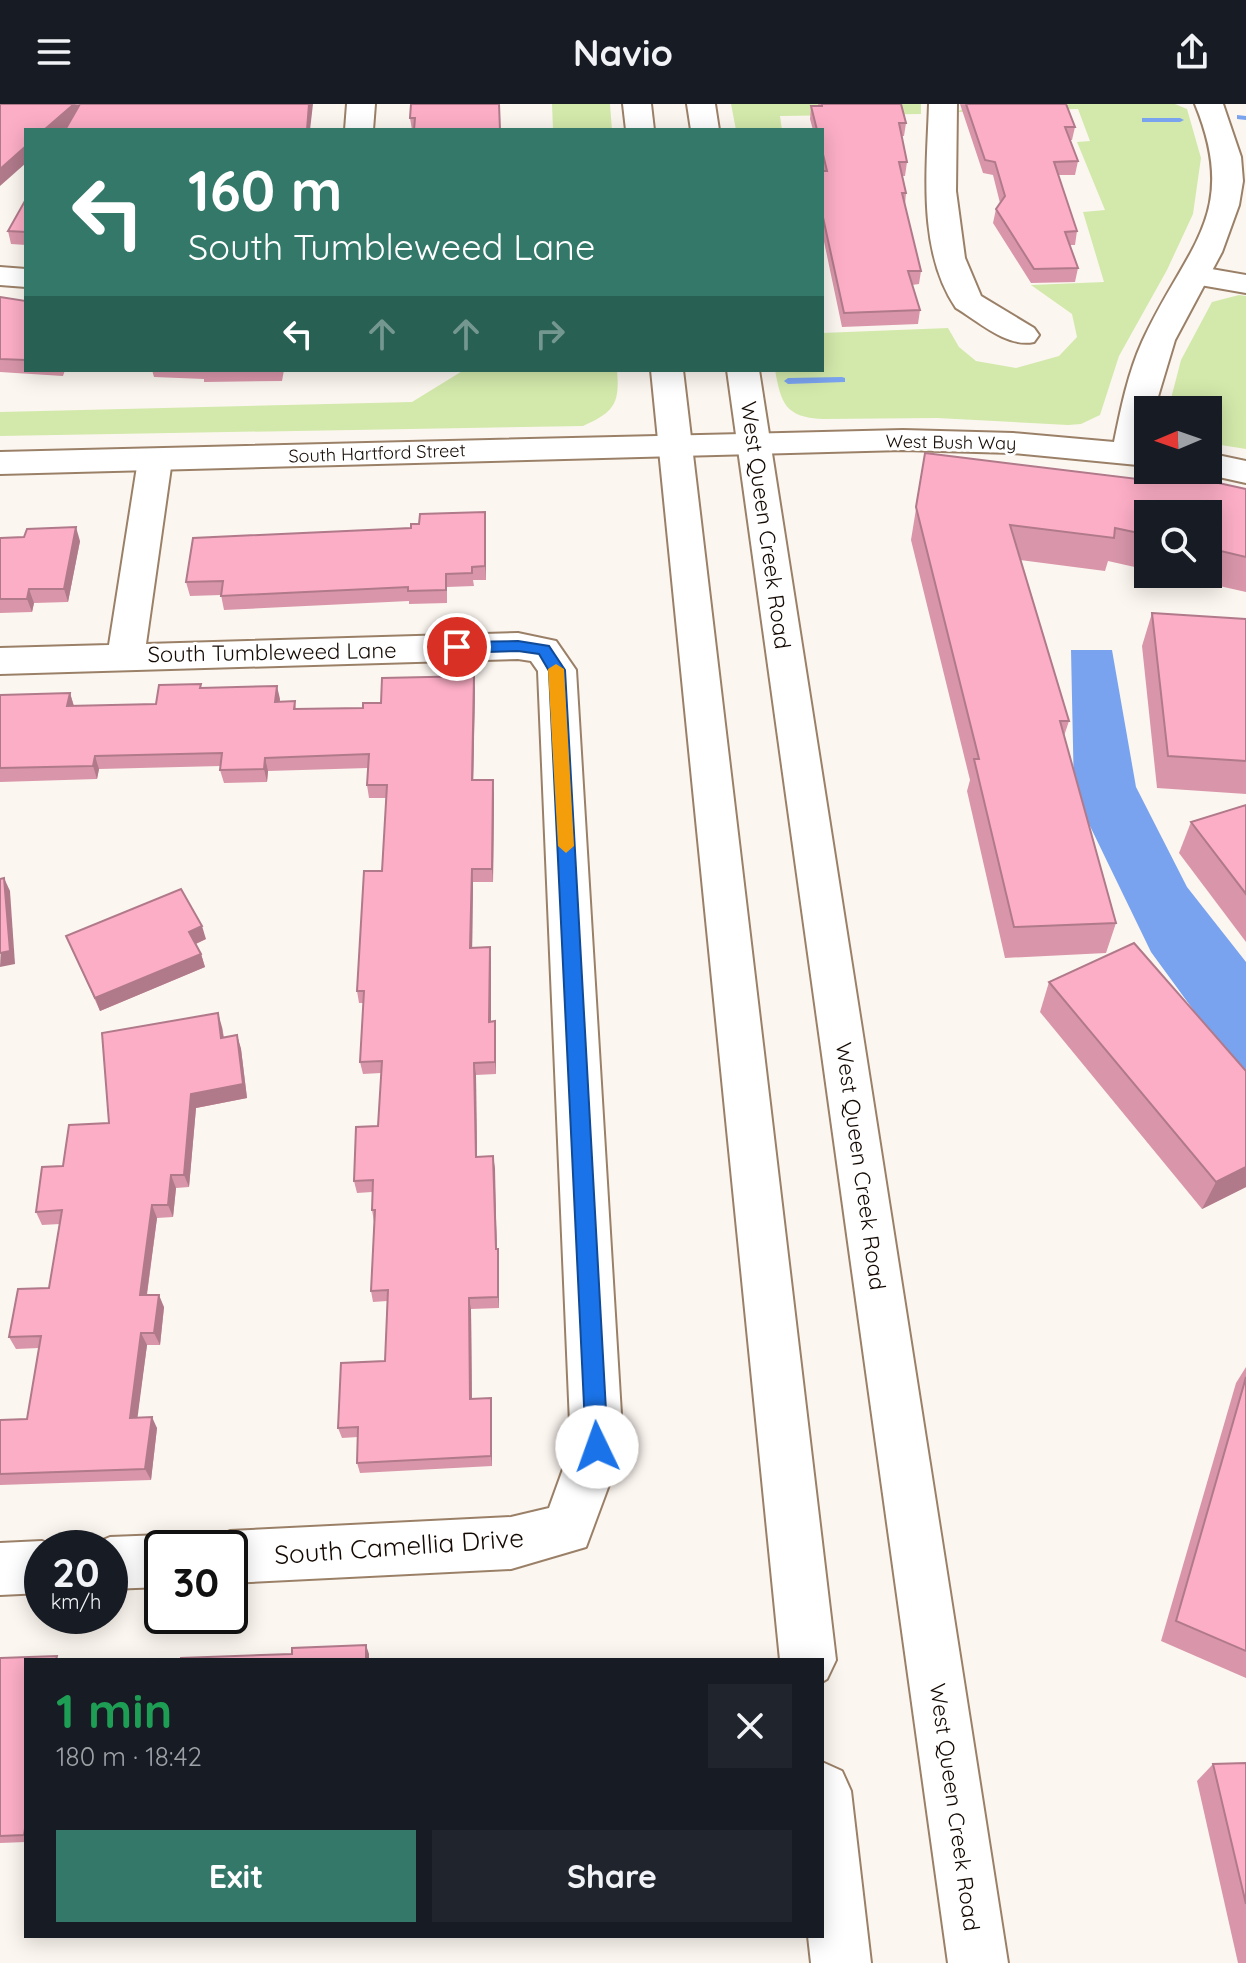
<!DOCTYPE html>
<meta charset="utf-8">
<style>
:root{--surface:#171b24;--page:#20242c;--text:#f1f3f6;--muted:#9ea1a6;--accent:#34786a}
body{margin:0;font-family:Quicksand,sans-serif;background:var(--page);color:var(--text);height:100vh;display:flex;flex-direction:column;font-size:30px;white-space:nowrap}
*{box-sizing:border-box;margin:0}
p{font-size:26px;color:var(--muted)}
.icon{flex:none;width:44px;height:44px;fill:none;stroke:currentColor;stroke-width:2;stroke-linecap:round;stroke-linejoin:round}
.map{position:relative;flex:1;overflow:hidden}
.drawer{position:absolute;left:24px;top:1554px;width:800px;height:280px;display:flex;flex-direction:column;background:var(--surface);border-radius:0px;box-shadow:0 4px 20px #0003}
.drawer>*{flex:none}
.hud{position:absolute;left:24px;top:24px;width:800px;height:244px;border-radius:0px;box-shadow:0 4px 20px #0003;background:#34786a;color:#fff;overflow:hidden}
.needle{width:52px;rotate:268deg}
.tools{position:absolute;left:1134px;top:292px;display:grid;gap:16px}
.tools a{display:grid;place-items:center;width:88px;height:88px;border-radius:0px;background:var(--surface);box-shadow:0 4px 20px #0003;font-size:40px}
.speed{position:absolute;left:24px;top:1426px;display:flex;gap:16px;font-size:40px;font-weight:700;text-align:center}
.speed>*{display:grid;place-content:center;width:104px;height:104px;border-radius:50%;background:var(--surface);box-shadow:0 4px 20px #0003;line-height:1}
.speed small{font-size:20px;font-weight:400}
.speed .limit{border:4px solid #111;border-radius:12px;background:#fff;color:#111}
.pin{position:absolute;display:grid;place-items:center;width:68px;height:68px;color:#fff;margin:-34px;border:4px solid #fff;border-radius:50%;box-shadow:0 2px 8px #0007}
.me{position:absolute;width:88px;margin:-44px;rotate:357deg;stroke-linejoin:round;filter:drop-shadow(0 0 6px #0008)}
.turn{display:flex;align-items:center;gap:28px;height:168px;padding:0 32px;font-size:36px}
.turn .icon{width:104px;height:104px;stroke-width:2.5}
.turn b{display:block;font-size:56px;line-height:68px}
.lanes{display:flex;align-items:center;height:76px;padding:0 32px;background:#0003;justify-content:center;gap:40px;direction:ltr}
.lanes .off{opacity:.35}
.round{display:grid;place-items:center;flex:none;width:84px;height:84px;border-radius:0px;background:var(--page)}
.headline{display:flex;align-items:center;justify-content:space-between;height:136px;padding:0 32px}
h1{font-size:48px;font-weight:700;line-height:60px;color:#1e9e55}
.button{display:flex;gap:16px;margin-top:auto;padding:16px 32px}
.button a{flex:1;height:92px;border-radius:0px;background:var(--accent);color:#fff;font-size:32px;font-weight:700;line-height:92px;text-align:center}
.button a+a{background:var(--page);color:var(--text)}
header{display:flex;justify-content:space-between;align-items:center;height:104px;padding:0 32px;background:var(--surface);font-size:36px;font-weight:700}
.map>svg:first-child{display:block}
.green{fill:#d3e9ab}
.water{fill:#7aa3ef}
.lines{fill:none;stroke-linecap:round;stroke-linejoin:round}
.stream{fill:#7aa3ef;fill-rule:evenodd}
.minor-casing{stroke:#9b8068;stroke-width:4}
.tertiary-casing{stroke:#9b8068;stroke-width:4}
.primary-casing{stroke:#9b8068;stroke-width:4}
.minor{fill:#fff;fill-rule:evenodd}
.tertiary{fill:#fff;fill-rule:evenodd}
.primary{fill:#fff;fill-rule:evenodd}
.wall{fill:#d996aa}
.shaded-wall{fill:#b07a8b}
.building{fill:#fcaec6;stroke:#b07a8b;stroke-width:2}
.route{fill:#1a73e8;stroke:#114b97;stroke-width:2}
.slow{fill:#f59e0b}
.labels{text-anchor:middle;dominant-baseline:central;stroke-width:6;stroke-linejoin:round;paint-order:stroke}
.far-street-label{font-size:18px;fill:#140a03;stroke:#fff}
.street-label{font-size:22px;fill:#140a03;stroke:#fff}
.near-street-label{font-size:26px;fill:#140a03;stroke:#fff}
</style>
<header><svg class="icon" aria-label="menu" viewBox="0 0 24 24"><path d="M4 6h16M4 12h16M4 18h16"/></svg>Navio<svg class="icon" aria-label="share" viewBox="0 0 24 24"><path d="M12 15V3M7 8l5-5 5 5M5 13v7h14v-7"/></svg></header>
<div class="map">
<svg width="1246" height="1859" viewBox="0 0 1246 1859">
<rect width="100%" height="100%" fill="#fcf6f0"/>
<g class="green">
<polygon points="552,0 610,0 612,26 553,26"/>
<polygon points="731,0 921,0 921,10 780,12 782,26 736,26"/>
<path d="M972 0H1175L1187 5 1201 54 1193 110 1167 166 1119 252 1100 311 1081 320 1068 321 937 314 822 315C785 313 781 299 775 266H822V229L948 224 959 243 976 257 1016 264 1059 252 1077 233 1072 210 1031 181 1104 178 1083 108 1105 106 1077 38 1090 37 1078 5 957 8Z"/>
<polygon points="1239,191 1246,192 1246,345 1208,339 1208,306 1168,306 1181,256 1212,198"/>
<path d="M464 266H617C620 300 614 308 583 322L0 332V308L412 298Z"/>
</g>
<polygon class="water" points="1071,546 1112,546 1136,683 1187,783 1246,858 1246,978 1151,848 1074,689"/>
<g class="lines">
<g class="stream">
<polygon points="1237,11 1246,12 1246,16 1237,15"/>
<polygon points="1142,14 1180,14 1184,16 1180,18 1142,18"/>
<polygon points="842,273 845,274 845,278 788,280 784,277 788,274"/>
</g>
<defs>
<g id="minor">
<polygon points="347,0 375,0 373,26 345,26"/>
<path d="M929 0H957L956 87 965 154 981 192 1034 224 1039 231 1034 238C1007 244 978 217 956 204 917 147 927 65 929 0Z"/>
<polygon points="1194,162 1246,171 1246,189 1183,178 1179,171 1183,164"/>
<polygon points="0,163 26,165 26,183 0,181"/>
<polygon points="155,345 167,349 172,356 146,540 518,529 556,537 576,566 623,1343 586,1443 511,1465 230,1479 230,1444 207,1444 211,1435 230,1427 511,1413 549,1404 571,1343 538,567 531,557 518,555 0,570 0,544 109,541 138,356 143,349"/>
<polygon points="162,1431 181,1439 183,1444 162,1444 162,1483 110,1485 110,1444 90,1444 91,1441 110,1433"/>
<polygon points="42,1437 60,1444 42,1444 42,1489 0,1491 0,1439"/>
</g>
<g id="tertiary">
<path d="M1195 0H1223L1241 53 1243 77 1239 101 1222 148 1175 236 1154 306H1148V362L1013 349 903 346 0 370V348L903 326 1013 329 1114 338C1121 304 1128 269 1142 238 1185 143 1241 112 1195 0Z"/>
<polygon points="1208,349 1246,357 1246,379 1196,368 1208,366"/>
</g>
<g id="primary">
<polygon points="623,0 651,0 654,26 626,26"/>
<polygon points="687,0 715,0 719,26 691,26"/>
<polygon points="651,266 683,266 836,1556 827,1575 822,1578 822,1556 780,1556"/>
<polygon points="727,266 759,266 1008,1859 948,1859"/>
<polygon points="822,1658 842,1667 851,1687 871,1859 811,1859 808,1832 822,1832"/>
</g>
</defs>
<use href="#minor" class="minor-casing"/>
<use href="#tertiary" class="tertiary-casing"/>
<use href="#primary" class="primary-casing"/>
<use href="#minor" class="minor"/>
<use href="#tertiary" class="tertiary"/>
<use href="#primary" class="primary"/>
</g>
<g class="wall">
<polygon points="818,0 901,0 906,19 904,32 902,32 907,58 905,72 902,72 906,89 905,101 921,167 919,180 912,181 920,206 918,220 842,223 822,128 822,26 813,26 810,15 811,2 819,2"/>
<polygon points="960,0 1066,0 1075,23 1072,36 1070,36 1078,57 1075,71 1058,71 1077,127 1075,141 1070,141 1078,164 1075,178 1031,179 993,119 996,105 1000,99 993,71 983,69"/>
<polygon points="410,14 500,26 412,26"/>
<polygon points="26,95 26,141 11,140 8,127"/>
<polygon points="0,193 26,197 26,266 65,266 63,272 0,268"/>
<polygon points="152,266 284,266 282,277 204,278 204,275 154,273"/>
<polygon points="925,349 1170,379 1246,385 1246,488 1166,470 1208,470 1208,410 1148,410 1148,466 1108,457 1105,467 1020,456 1069,617 1064,632 1116,819 1106,849 1005,854 967,687 970,676 911,436"/>
<polygon points="485,408 486,476 473,476 474,482 447,483 447,499 409,500 409,497 224,506 221,491 190,492 186,478 411,424 419,420"/>
<polygon points="0,434 80,437 68,498 34,499 32,508 0,509"/>
<polygon points="1152,509 1246,515 1246,690 1157,684 1142,542"/>
<polygon points="202,584 280,595 279,598 295,597 296,605 363,604 381,599 475,585 473,676 494,689 493,778 473,778 472,844 491,856 491,917 496,930 496,970 476,971 477,1053 493,1052 497,1145 498,1145 499,1156 499,1204 471,1205 472,1295 492,1304 492,1362 360,1369 357,1359 358,1333 342,1334 338,1324 385,1257 387,1197 373,1198 371,1187 374,1118 372,1106 372,1088 357,1089 354,1077 378,1022 381,969 363,970 360,958 364,899 359,899 357,887 382,767 386,694 369,694 367,681 368,664 268,667 267,678 224,679 220,666 221,662 99,665 97,675 0,678 0,591 70,589 74,602 156,600"/>
<polygon points="1246,701 1246,838 1179,749 1191,718"/>
<polygon points="66,832 206,835 196,840 201,850 205,863 100,907"/>
<polygon points="1049,878 1246,967 1246,1083 1202,1105 1040,908"/>
<polygon points="222,923 224,933 237,931 241,945 247,994 196,1004 189,1083 176,1084 173,1113 157,1114 147,1191 164,1203 160,1241 147,1241 137,1313 157,1324 151,1376 0,1381 0,1316 27,1315 39,1244 16,1245 9,1233 49,1184 60,1120 42,1121 36,1108 63,1062 109,1019"/>
<polygon points="1246,1263 1246,1574 1161,1537 1236,1279"/>
<polygon points="0,1554 26,1556 26,1738 0,1739"/>
<polygon points="1246,1659 1246,1859 1238,1859 1197,1677 1213,1660"/>
</g>
<g class="shaded-wall">
<polygon points="74,0 91,1 63,26 44,26"/>
<polygon points="309,0 313,0 310,26 307,26"/>
<polygon points="26,42 26,59 0,82 0,65"/>
<polygon points="485,408 486,421 486,476 485,462"/>
<polygon points="76,423 80,437 68,498 64,485"/>
<polygon points="29,485 34,499 32,508 27,495"/>
<polygon points="474,572 475,585 473,689 472,676"/>
<polygon points="277,582 280,595 278,611 275,598"/>
<polygon points="70,589 74,603 67,602"/>
<polygon points="95,652 99,665 97,675 93,662"/>
<polygon points="265,654 268,667 267,678 264,665"/>
<polygon points="493,676 494,689 493,778 492,765"/>
<polygon points="472,765 473,778 472,856 470,844"/>
<polygon points="4,774 10,787 15,860 0,863"/>
<polygon points="202,822 206,835 193,841 189,828"/>
<polygon points="490,843 491,856 491,930 489,918"/>
<polygon points="201,850 205,863 100,907 95,894"/>
<polygon points="218,909 222,923 225,947 221,934"/>
<polygon points="495,917 496,930 496,970 495,958"/>
<polygon points="237,931 241,945 247,994 196,1004 189,1083 184,1071 191,990"/>
<polygon points="474,959 476,971 477,1064 476,1053"/>
<polygon points="493,1052 495,1064 497,1156 496,1145"/>
<polygon points="1246,1063 1246,1083 1202,1105 1216,1078"/>
<polygon points="171,1071 176,1084 173,1113 168,1101"/>
<polygon points="152,1101 157,1114 145,1203 140,1191"/>
<polygon points="498,1145 499,1156 499,1204 498,1193"/>
<polygon points="159,1191 164,1203 160,1241 154,1229"/>
<polygon points="469,1194 471,1205 472,1305 470,1295"/>
<polygon points="141,1229 147,1241 136,1325 130,1314"/>
<polygon points="491,1294 492,1304 492,1362 491,1352"/>
<polygon points="152,1313 157,1324 151,1376 145,1365"/>
<polygon points="366,1541 369,1550 369,1556 366,1556"/>
</g>
<g class="building">
<polygon points="0,0 74,0 44,26 26,26 26,42 0,65"/>
<polygon points="80,0 309,0 307,26 65,26"/>
<polygon points="411,0 499,0 500,26 414,26 415,14 410,14"/>
<polygon points="822,0 901,0 906,19 899,19 907,58 899,58 906,89 902,89 921,167 908,167 920,206 844,209 822,109 822,67 827,67 822,46 822,26 817,26 811,2 822,2"/>
<polygon points="966,0 1066,0 1075,23 1065,23 1078,57 1054,58 1077,127 1065,128 1078,164 1034,165 996,105 1005,92 995,58 985,56"/>
<polygon points="26,95 26,128 8,127"/>
<polygon points="0,193 26,197 26,256 0,255"/>
<polygon points="925,349 1170,379 1173,369 1246,385 1246,453 1208,444 1208,410 1148,410 1148,431 1115,424 1114,434 1010,421 1069,617 1060,617 1116,819 1014,823 974,655 979,655 916,403"/>
<polygon points="485,408 485,462 472,463 472,469 446,470 446,486 408,487 408,483 221,492 223,477 186,478 193,434 411,424 411,420 419,420 420,410"/>
<polygon points="76,423 64,485 29,485 27,495 0,495 0,434 24,433 27,425"/>
<polygon points="1152,509 1246,515 1246,657 1168,652"/>
<polygon points="474,572 472,676 493,676 492,765 472,765 470,844 490,843 489,918 495,917 495,958 474,959 476,1053 493,1052 496,1145 498,1145 498,1193 469,1194 470,1295 491,1294 491,1352 357,1359 358,1323 338,1324 341,1259 385,1257 388,1186 371,1187 375,1106 372,1106 373,1076 354,1077 356,1023 378,1022 382,957 360,958 364,887 357,887 364,767 382,767 387,681 367,681 369,650 265,654 264,665 220,666 222,649 95,652 93,662 0,664 0,591 70,589 67,602 156,600 159,581 201,580 200,584 277,582 275,598 295,597 294,605 363,604 363,599 381,599 382,574"/>
<polygon points="1246,701 1246,790 1191,718"/>
<polygon points="4,774 10,847 0,849 0,775"/>
<polygon points="181,785 202,822 189,828 201,850 95,894 66,832"/>
<polygon points="1134,839 1246,967 1246,1063 1216,1078 1049,878"/>
<polygon points="218,909 221,934 237,931 243,980 191,990 184,1071 171,1071 168,1101 152,1101 140,1191 159,1191 154,1229 141,1229 130,1314 152,1313 145,1365 0,1370 0,1316 27,1315 41,1232 9,1233 18,1185 49,1184 62,1106 36,1108 42,1063 63,1062 69,1021 109,1019 102,929"/>
<polygon points="1246,1273 1246,1547 1176,1517"/>
<polygon points="366,1541 366,1556 181,1556 181,1554 292,1550 292,1544"/>
<polygon points="57,1552 56,1556 26,1556 26,1718 24,1731 0,1732 0,1554"/>
<polygon points="1246,1659 1246,1800 1213,1660"/>
</g>
<polygon class="route" points="518,537 549,542 565,566 608,1343 604,1350 597,1353 590,1350 586,1343 549,567 539,550 518,547 457,549 450,543 457,538"/>
<polygon class="slow" points="556,560 564,565 574,742 566,749 558,742 548,565"/>
<g class="labels">
<g class="far-street-label">
<text transform="translate(951 338) rotate(1)">West Bush Way</text>
<text transform="translate(377 349) rotate(-2)">South Hartford Street</text>
</g>
<g class="street-label">
<text transform="translate(766 421) rotate(82)">West Queen Creek Road</text>
<text transform="translate(272 548) rotate(-1)">South Tumbleweed Lane</text>
<text transform="translate(861 1062) rotate(82)">West Queen Creek Road</text>
<text transform="translate(955 1703) rotate(82)">West Queen Creek Road</text>
</g>
<g class="near-street-label">
<text transform="translate(399 1442) rotate(-4)">South Camellia Drive</text>
</g>
</g>
</svg>
<div class="tools">
<a><svg class="needle" viewBox="-14 -14 28 28"><path d="M0-13l5 13h-10z" fill="#e53935"/><path d="M0 13l5-13h-10z" fill="#9ea1a6"/></svg></a>
<a><svg class="icon" aria-label="search" viewBox="0 0 24 24"><circle cx="10" cy="10" r="6"/><path d="M15 15l6 6"/></svg></a>
</div>
<div class="speed"><div>20<small>km/h</small></div><div class="limit">30</div></div>
<div class="pin" style="left:457px;top:543px;background:#d93025"><svg class="icon" aria-label="arrive" viewBox="0 0 24 24"><path d="M6 21V4h12l-3 4 3 4H6"/></svg></div>
<svg class="me" style="left:597px;top:1343px" viewBox="-20 -20 40 40"><circle r="19" fill="#fff"/><path d="M0-13L10 11 0 6-10 11z" fill="#1a73e8"/></svg>
<div class="hud">
<div class="turn"><svg class="icon" aria-label="left" viewBox="0 0 24 24"><path d="M17 20v-9H6M10 6l-5 5 5 5"/></svg><div><b>160 m</b>South Tumbleweed Lane</div></div>
<div class="lanes"><svg class="icon" aria-label="left" viewBox="0 0 24 24"><path d="M17 20v-9H6M10 6l-5 5 5 5"/></svg><svg class="icon off" aria-label="ahead" viewBox="0 0 24 24"><path d="M12 20V5M6 11l6-6 6 6"/></svg><svg class="icon off" aria-label="ahead" viewBox="0 0 24 24"><path d="M12 20V5M6 11l6-6 6 6"/></svg><svg class="icon off" aria-label="right" viewBox="0 0 24 24"><path d="M7 20v-9h11M14 6l5 5-5 5"/></svg></div>
</div>
<section class="drawer">
<div class="headline"><div><h1>1 min</h1><p>180 m · 18:42</p></div><a class="round"><svg class="icon" aria-label="close" viewBox="0 0 24 24"><path d="M6 6l12 12M18 6L6 18"/></svg></a></div>
<div class="button"><a>Exit</a><a>Share</a></div>
</section>
</div>
